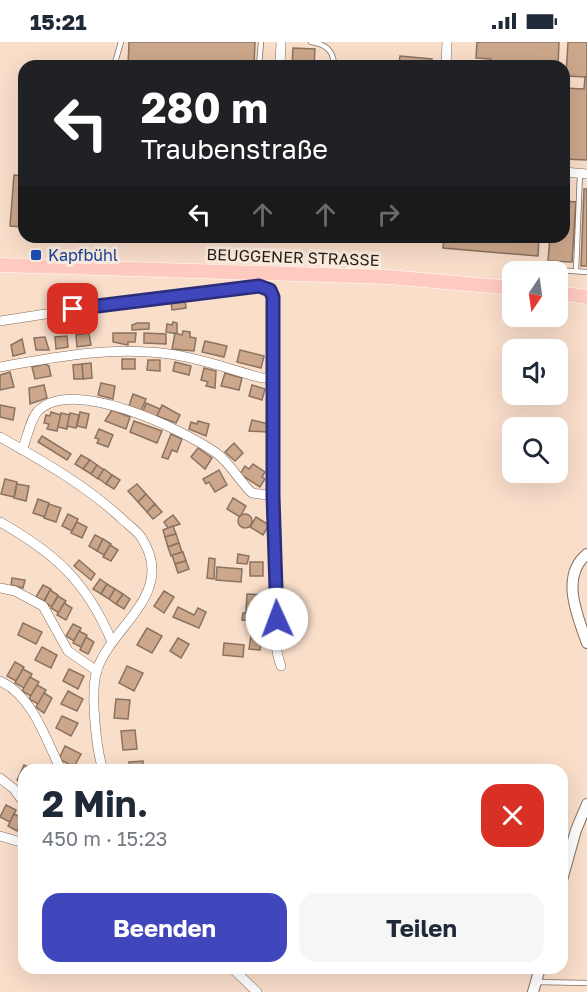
<!DOCTYPE html>
<html lang="de">
<meta charset="utf-8">
<style>
:root{--surface:#fff;--page:#f6f6f7;--text:#1f2937;--muted:#747a83;--accent:#4047bc}
body{margin:0;font-family:"Golos Text",sans-serif;background:var(--page);color:var(--text);height:100vh;display:flex;flex-direction:column;font-size:22px;white-space:nowrap}
*{box-sizing:border-box;margin:0}
p{font-size:20px;color:var(--muted)}
.icon{flex:none;width:33px;height:33px;fill:none;stroke:currentColor;stroke-width:2;stroke-linecap:round;stroke-linejoin:round}
.map{position:relative;flex:1;overflow:hidden}
.sheet{position:absolute;left:18px;top:722px;width:550px;height:210px;display:flex;flex-direction:column;background:var(--surface);border-radius:18px;box-shadow:0 6px 24px #0002}
.sheet>*{flex:none}
.hud{position:absolute;left:18px;top:18px;width:552px;height:183px;border-radius:18px;box-shadow:0 6px 24px #0002;background:#202124;color:#fff;overflow:hidden}
.needle{width:39px;rotate:193deg}
.controls{position:absolute;left:502px;top:219px;display:grid;gap:12px}
.controls a{display:grid;place-items:center;width:66px;height:66px;border-radius:12px;background:var(--surface);box-shadow:0 6px 24px #0002;font-size:30px}
.pin{position:absolute;display:grid;place-items:center;width:51px;height:51px;color:#fff;margin:-26px;border-radius:12px;box-shadow:0 3px 9px #0006}
.me{position:absolute;width:66px;margin:-33px;rotate:358deg;stroke-linejoin:round;filter:drop-shadow(0 0 4px #0008)}
.turn{display:flex;align-items:center;gap:21px;height:126px;padding:0 24px;font-size:27px}
.turn .icon{width:78px;height:78px;stroke-width:2.5}
.turn b{display:block;font-size:42px;line-height:51px}
.lanes{display:flex;align-items:center;height:57px;padding:0 24px;background:#0003;justify-content:center;gap:30px;direction:ltr}
.lanes .off{opacity:.35}
.round{display:grid;place-items:center;flex:none;width:63px;height:63px;border-radius:18px;background:var(--page)}
.summary{display:flex;align-items:center;justify-content:space-between;height:102px;padding:0 24px}
h1{font-size:36px;font-weight:700;line-height:45px}
.action{display:flex;gap:12px;margin-top:auto;padding:12px 24px}
.action a{flex:1;height:69px;border-radius:18px;background:var(--accent);color:#fff;font-size:24px;font-weight:700;line-height:69px;text-align:center}
.action a+a{background:var(--page);color:var(--text)}
.status{display:flex;justify-content:space-between;align-items:center;height:42px;padding:0 30px;background:var(--surface);direction:ltr}
.status svg{height:16px;fill:currentColor}
.map>svg:first-child{display:block}
.building{fill:#cca78b;stroke:#8a7360;stroke-width:1.5}
.lines{fill:none;stroke-linecap:round;stroke-linejoin:round}
.service-casing{stroke:#836c5a;stroke-width:6}
.minor-casing{stroke:#836c5a;stroke-width:10}
.tertiary-casing{stroke:#836c5a;stroke-width:12}
.primary-casing{stroke:#fff;stroke-width:15}
.service{stroke:#fff;stroke-width:4.5}
.minor{stroke:#fff;stroke-width:9}
.tertiary{stroke:#fff;stroke-width:10}
.primary{stroke:#ffcbc1;stroke-width:14}
.route-casing{stroke:#2a2e7a;stroke-width:15}
.route{stroke:#4047bc;stroke-width:10}
.transit-dot{fill:#1a4fb4;stroke:#feeee1;stroke-width:2}
.labels{text-anchor:middle;dominant-baseline:central;stroke-width:6;stroke-linejoin:round;paint-order:stroke}
.transit-label{font-size:16px;fill:#164399;stroke:#feeee1;text-anchor:start}
.street-label{font-size:16px;fill:#261d15;stroke:#feeee1}
</style>
<div class="status"><b>15:21</b><svg viewBox="0 0 49 12"><path d="M0 12V9h3v3zM5 12V6h3v6zM10 12V3h3v9zM15 12V0h3v12zM26 1h20v11H26zM47 4h2v5h-2z"/></svg></div>
<div class="map">
<svg width="587" height="950" viewBox="0 0 587 950">
<rect width="100%" height="100%" fill="#f9deca"/>
<g class="building">
<polygon points="129,0 255,0 254,24 128,24"/>
<polygon points="477,0 559,0 558,24 491,24 491,17 476,16"/>
<polygon points="568,0 587,0 587,35 566,34"/>
<polygon points="293,6 315,7 314,24 292,24"/>
<polygon points="400,14 432,17 431,24 399,24"/>
<polygon points="585,35 587,35 587,118 564,117 564,46 584,47"/>
<polygon points="14,133 24,134 24,185 10,184"/>
<polygon points="584,147 587,147 587,224 581,224"/>
<polygon points="564,159 576,160 572,220 548,219 550,195 564,195"/>
<polygon points="271,195 321,195 321,199"/>
<polygon points="444,195 539,195 538,214 443,206"/>
<polygon points="185,258 186,266 172,268 171,259"/>
<polygon points="173,280 177,281 177,292 166,290 167,282 172,283"/>
<polygon points="137,281 149,281 149,287 132,288 132,283"/>
<polygon points="183,289 190,290 190,295 196,296 194,309 172,307 175,291 182,293"/>
<polygon points="89,291 91,303 77,305 76,293"/>
<polygon points="113,291 136,291 135,300 128,300 128,303 113,300"/>
<polygon points="144,291 166,292 166,302 144,301"/>
<polygon points="67,294 68,305 56,307 55,295"/>
<polygon points="45,295 49,308 36,308 34,296"/>
<polygon points="22,297 25,311 13,314 11,303"/>
<polygon points="205,299 227,304 224,315 202,310"/>
<polygon points="240,308 264,314 261,326 237,320"/>
<rect x="122" y="317" width="13" height="10"/>
<polygon points="148,318 160,318 160,329 147,328"/>
<polygon points="175,320 191,324 189,333 173,329"/>
<polygon points="91,321 92,336 83,337 82,322"/>
<polygon points="45,322 49,324 51,334 35,337 32,325"/>
<polygon points="82,322 83,337 74,337 73,323"/>
<polygon points="204,326 216,329 215,346 206,344 208,340 201,338"/>
<polygon points="10,330 14,345 0,348 0,333"/>
<polygon points="225,331 242,336 239,348 221,344"/>
<polygon points="101,341 115,344 113,357 98,353"/>
<polygon points="44,343 47,356 30,362 29,346"/>
<polygon points="252,343 265,347 262,358 249,354"/>
<polygon points="133,352 146,357 141,369 129,364"/>
<polygon points="146,361 160,367 157,375 143,370"/>
<polygon points="0,363 15,366 13,378 0,375"/>
<polygon points="162,363 180,373 176,381 157,374"/>
<polygon points="112,368 130,375 126,387 105,379"/>
<polygon points="51,370 61,373 57,389 47,387 49,382 44,381 46,373 50,374"/>
<polygon points="80,370 89,372 86,386 77,384"/>
<polygon points="61,371 70,373 67,387 58,385"/>
<polygon points="70,371 79,373 76,386 67,384"/>
<polygon points="252,378 269,382 267,390 249,389"/>
<polygon points="134,379 162,389 157,401 130,390"/>
<polygon points="198,379 209,382 206,394 189,387 191,380 197,382"/>
<polygon points="99,387 113,393 108,405 97,401 99,397 95,396"/>
<polygon points="171,392 182,397 177,410 172,408 168,417 162,415"/>
<polygon points="42,394 71,412 67,418 38,400"/>
<polygon points="234,401 243,411 235,419 225,410"/>
<polygon points="198,406 212,416 205,427 191,415"/>
<polygon points="81,413 90,418 83,427 75,422"/>
<polygon points="90,418 97,423 91,432 83,427"/>
<polygon points="253,422 265,430 262,435 265,437 260,445 240,432 245,424 249,427"/>
<polygon points="97,423 104,428 98,437 91,432"/>
<polygon points="104,427 112,433 106,442 98,436"/>
<polygon points="219,428 227,443 215,450 209,440 206,442 203,437"/>
<polygon points="112,433 120,438 114,447 106,442"/>
<polygon points="5,437 17,440 14,455 1,452"/>
<polygon points="17,442 29,444 26,459 14,456"/>
<polygon points="137,442 146,452 138,460 128,449"/>
<polygon points="146,452 155,462 147,470 138,460"/>
<polygon points="233,456 246,464 240,475 227,467"/>
<polygon points="38,457 49,461 45,475 33,471"/>
<polygon points="49,462 61,466 56,480 44,476"/>
<polygon points="155,462 162,470 153,477 147,470"/>
<circle cx="245" cy="479" r="7"/>
<polygon points="68,472 78,477 72,489 62,484"/>
<polygon points="173,473 180,482 168,486 164,480"/>
<polygon points="256,475 269,483 263,493 250,485"/>
<polygon points="77,480 87,485 82,496 71,491"/>
<polygon points="173,484 176,492 165,495 163,488"/>
<polygon points="176,492 179,501 168,505 165,495"/>
<polygon points="95,493 103,497 97,509 89,504"/>
<polygon points="103,497 111,502 104,513 97,509"/>
<polygon points="179,501 182,510 171,514 168,505"/>
<polygon points="110,503 118,508 111,519 103,515"/>
<polygon points="183,510 186,519 175,522 172,513"/>
<polygon points="238,512 249,514 247,522 237,521"/>
<polygon points="209,516 215,517 214,537 207,536"/>
<polygon points="79,518 95,532 91,538 74,524"/>
<polygon points="186,519 189,527 178,531 175,522"/>
<rect x="250" y="520" width="13" height="14"/>
<polygon points="217,525 242,527 241,540 216,538"/>
<polygon points="12,536 25,538 23,546 11,543"/>
<polygon points="100,537 107,542 101,552 93,547"/>
<polygon points="107,542 115,547 109,557 101,552"/>
<polygon points="43,543 51,547 44,559 36,555"/>
<polygon points="115,547 123,552 116,562 109,557"/>
<polygon points="50,548 58,553 52,565 44,560"/>
<polygon points="164,549 174,555 164,571 154,564"/>
<polygon points="123,552 130,557 124,567 116,562"/>
<polygon points="247,552 264,553 261,572 246,571"/>
<polygon points="58,554 66,559 59,571 51,566"/>
<polygon points="64,561 72,566 66,578 57,573"/>
<polygon points="178,565 194,573 198,566 206,570 199,586 173,575"/>
<polygon points="243,571 256,572 256,579 242,578"/>
<polygon points="23,581 42,590 36,602 18,593"/>
<polygon points="73,582 81,586 74,599 66,594"/>
<polygon points="147,586 162,594 152,611 137,603"/>
<polygon points="79,589 87,593 81,605 73,601"/>
<polygon points="251,594 262,595 260,608 249,607"/>
<polygon points="86,595 94,600 88,612 80,608"/>
<polygon points="178,596 189,602 181,616 170,609"/>
<polygon points="224,601 244,603 243,615 223,613"/>
<polygon points="42,605 57,613 51,626 35,618"/>
<polygon points="15,620 24,625 16,639 7,634"/>
<polygon points="127,624 143,631 134,649 119,641"/>
<polygon points="23,627 32,632 24,646 15,641"/>
<polygon points="69,627 84,634 78,647 63,639"/>
<polygon points="30,635 39,640 31,654 22,649"/>
<polygon points="37,643 46,648 38,662 29,657"/>
<polygon points="68,649 83,657 77,669 61,662"/>
<polygon points="44,651 52,656 44,671 36,665"/>
<polygon points="116,657 130,658 128,677 114,676"/>
<polygon points="62,674 78,681 71,694 56,686"/>
<polygon points="135,688 137,707 123,708 121,689"/>
<polygon points="65,704 81,712 74,725 59,717"/>
<polygon points="143,719 143,728 129,728 129,720"/>
<polygon points="24,723 34,728 24,728 24,741 17,738"/>
<polygon points="6,763 16,768 10,780 0,775"/>
<polygon points="14,772 24,777 17,789 8,784"/>
</g>
<g class="lines">
<defs>
<g id="service">
<path d="M311 0C326 2 334 9 334 24"/>
<polyline points="114,24 121,0"/>
<polyline points="259,24 261,0"/>
<polyline points="542,227 587,230"/>
<polyline points="576,229 580,131"/>
<polyline points="536,940 587,941"/>
</g>
<g id="minor">
<polyline points="280,24 281,0"/>
<polyline points="446,24 447,0"/>
<polyline points="564,130 587,132"/>
<path d="M0 279 129 259 259 244 270 248 273 255C273 350 272 444 276 538 277 566 271 598 281 624"/>
<path d="M0 325C56 315 111 304 169 312 201 316 231 328 262 336H273"/>
<path d="M0 395C43 419 85 443 121 476 127 482 136 488 141 495 178 551 112 583 97 628 90 650 96 706 103 728"/>
<path d="M22 408C27 397 30 377 38 369 73 334 181 387 215 410 229 419 239 439 252 451L273 454"/>
<path d="M0 480C55 511 87 540 112 600"/>
<polyline points="0,546 15,549 43,564 68,609 97,629"/>
<path d="M0 639C33 654 46 698 61 728"/>
<polyline points="0,736 14,747 24,761"/>
<polyline points="0,794 24,801"/>
<polyline points="232,926 257,950"/>
</g>
<g id="tertiary">
<path d="M587 512C560 534 577 573 587 601"/>
<polyline points="562,838 576,788 587,762"/>
<polyline points="533,950 540,926"/>
</g>
<g id="primary">
<polyline points="0,223 388,235 513,246"/>
<polyline points="558,251 587,255"/>
</g>
</defs>
<use href="#service" class="service-casing"/>
<use href="#minor" class="minor-casing"/>
<use href="#tertiary" class="tertiary-casing"/>
<use href="#primary" class="primary-casing"/>
<use href="#service" class="service"/>
<use href="#minor" class="minor"/>
<use href="#tertiary" class="tertiary"/>
<use href="#primary" class="primary"/>
</g>
<g class="lines">
<defs>
<polyline id="route" points="73,267 259,244 270,248 273,255 273,454 277,577"/>
</defs>
<use href="#route" class="route-casing"/>
<use href="#route" class="route"/>
</g>
<rect class="transit-dot" x="30" y="207" width="12" height="12" rx="3"/>
<g class="labels">
<g class="transit-label">
<text x="48" y="213">Kapfbühl</text>
</g>
<g class="street-label">
<text transform="translate(293 215) rotate(2)">BEUGGENER STRASSE</text>
</g>
</g>
</svg>
<div class="controls">
<a><svg class="needle" viewBox="-14 -14 28 28"><path d="M0-13l5 13h-10z" fill="#e53935"/><path d="M0 13l5-13h-10z" fill="#747a83"/></svg></a>
<a><svg class="icon" aria-label="sound" viewBox="0 0 24 24"><path d="M4 9h4l5-4v14l-5-4H4zM17 9q2 3 0 6"/></svg></a>
<a><svg class="icon" aria-label="search" viewBox="0 0 24 24"><circle cx="10" cy="10" r="6"/><path d="M15 15l6 6"/></svg></a>
</div>
<div class="pin" style="left:73px;top:267px;background:#d93025"><svg class="icon" aria-label="arrive" viewBox="0 0 24 24"><path d="M6 21V4h12l-3 4 3 4H6"/></svg></div>
<svg class="me" style="left:277px;top:577px" viewBox="-20 -20 40 40"><circle r="19" fill="#fff"/><path d="M0-13L10 11 0 6-10 11z" fill="#4047bc"/></svg>
<div class="hud">
<div class="turn"><svg class="icon" aria-label="left" viewBox="0 0 24 24"><path d="M17 20v-9H6M10 6l-5 5 5 5"/></svg><div><b>280 m</b>Traubenstraße</div></div>
<div class="lanes"><svg class="icon" aria-label="left" viewBox="0 0 24 24"><path d="M17 20v-9H6M10 6l-5 5 5 5"/></svg><svg class="icon off" aria-label="ahead" viewBox="0 0 24 24"><path d="M12 20V5M6 11l6-6 6 6"/></svg><svg class="icon off" aria-label="ahead" viewBox="0 0 24 24"><path d="M12 20V5M6 11l6-6 6 6"/></svg><svg class="icon off" aria-label="right" viewBox="0 0 24 24"><path d="M7 20v-9h11M14 6l5 5-5 5"/></svg></div>
</div>
<section class="sheet">
<div class="summary"><div><h1>2 Min.</h1><p>450 m · 15:23</p></div><a class="round" style="background:#d93025;color:#fff"><svg class="icon" aria-label="close" viewBox="0 0 24 24"><path d="M6 6l12 12M18 6L6 18"/></svg></a></div>
<div class="action"><a>Beenden</a><a>Teilen</a></div>
</section>
</div>
